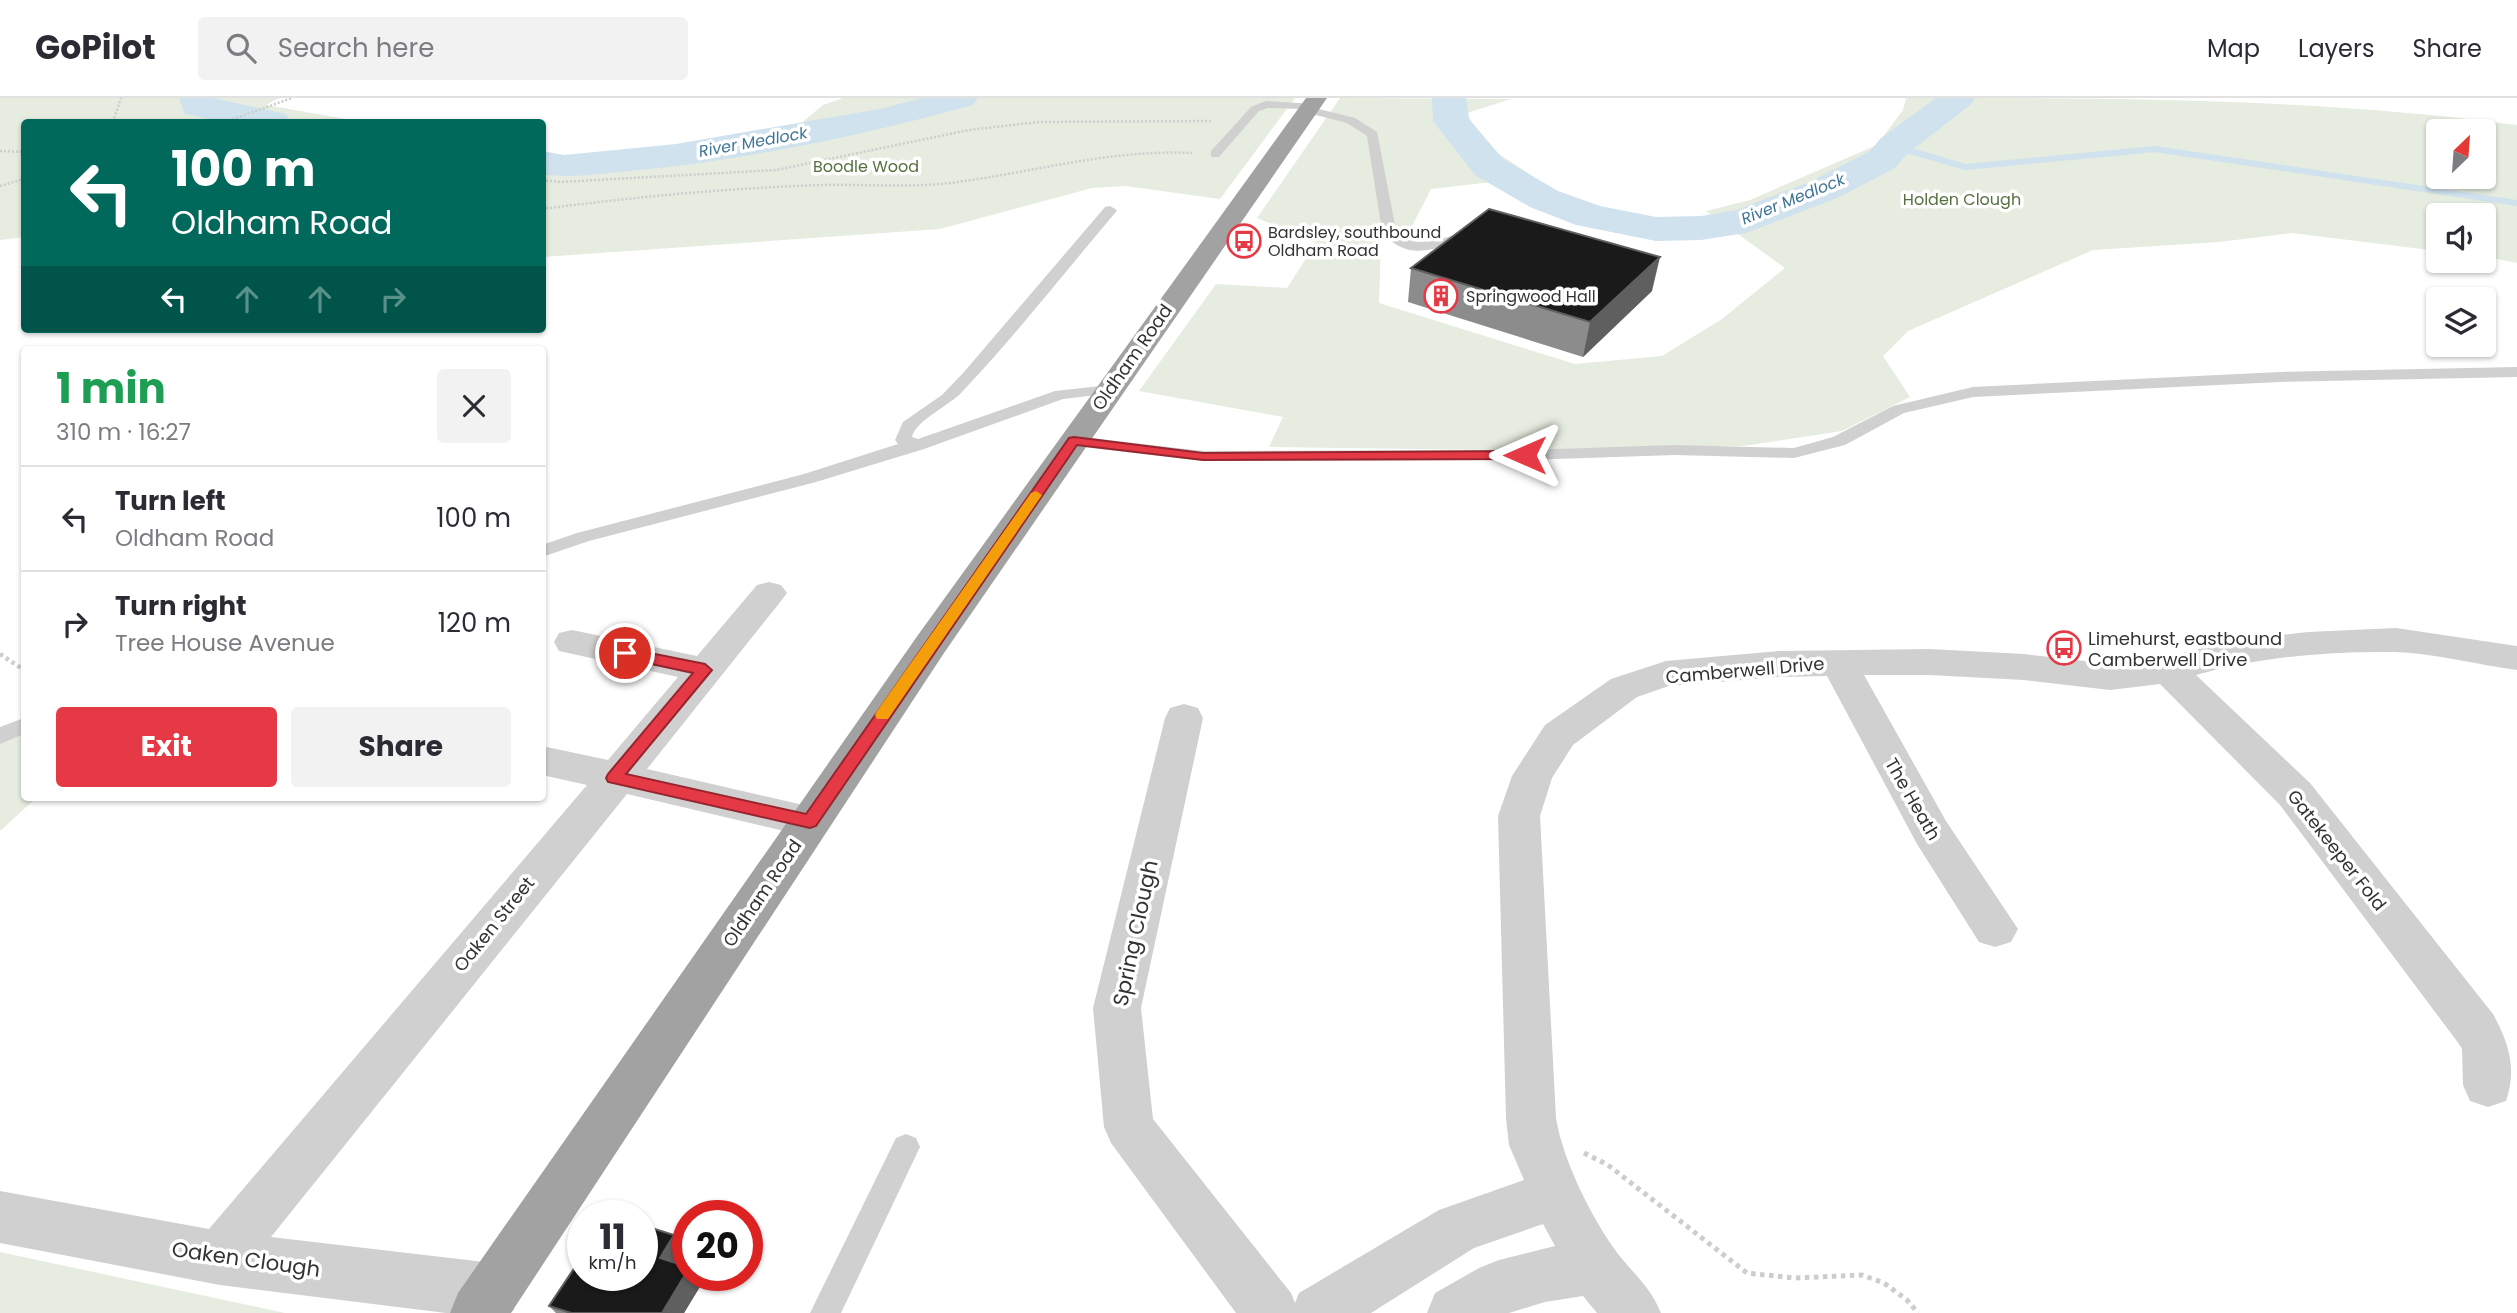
<!DOCTYPE html>
<meta charset="utf-8">
<style>
:root{--surface:#fff;--page:#f2f2f3;--text:#2b2b33;--muted:#7c7c81;--line:#e1e1e2;--accent:#e63946}
body{margin:0;font-family:Poppins,sans-serif;background:var(--page);color:var(--text);height:100vh;display:flex;flex-direction:column;font-size:26px;white-space:nowrap}
*{box-sizing:border-box;margin:0}
p{font-size:23px;color:var(--muted)}
.icon{flex:none;width:38px;height:38px;fill:none;stroke:currentColor;stroke-width:2;stroke-linecap:round;stroke-linejoin:round}
.map{position:relative;flex:1;overflow:hidden}
.panel{position:absolute;left:21px;top:248px;width:525px;height:455px;display:flex;flex-direction:column;background:var(--surface);border-radius:7px;box-shadow:0 2px 5px #0004}
.panel>*{flex:none}
.guide{position:absolute;left:21px;top:21px;width:525px;height:214px;border-radius:7px;box-shadow:0 2px 5px #0004;background:#00695c;color:#fff;overflow:hidden}
.needle{width:46px;rotate:25deg}
.controls{position:absolute;left:2426px;top:21px;display:grid;gap:14px}
.controls a{display:grid;place-items:center;width:70px;height:70px;border-radius:7px;background:var(--surface);box-shadow:0 2px 5px #0004;font-size:35px}
.speed{position:absolute;left:567px;top:1102px;display:flex;gap:14px;font-size:35px;font-weight:700;text-align:center}
.speed>*{display:grid;place-content:center;width:91px;height:91px;border-radius:50%;background:var(--surface);box-shadow:0 2px 5px #0004;line-height:1}
.speed small{font-size:18px;font-weight:400}
.speed .limit{border:10px solid #d22;background:#fff;color:#111}
.pin{position:absolute;display:grid;place-items:center;width:60px;height:60px;color:#fff;margin:-30px;border:4px solid #fff;border-radius:50%;box-shadow:0 2px 7px #0007}
.me{position:absolute;width:77px;margin:-38px;rotate:270deg;stroke-linejoin:round;filter:drop-shadow(0 0 5px #0008)}
.turn{display:flex;align-items:center;gap:24px;height:147px;padding:0 35px;font-size:32px}
.turn .icon{width:91px;height:91px;stroke-width:2.5}
.turn b{display:block;font-size:49px;line-height:60px}
.lanes{display:flex;align-items:center;height:66px;padding:0 35px;background:#0003;justify-content:center;gap:35px;direction:ltr}
.lanes .off{opacity:.35}
.round{display:grid;place-items:center;flex:none;width:74px;height:74px;border-radius:7px;background:var(--page)}
.headline{display:flex;align-items:center;justify-content:space-between;height:119px;padding:0 35px}
h1{font-size:42px;font-weight:700;line-height:52px;color:#1e9e55}
.primary-button{display:flex;gap:14px;margin-top:auto;padding:14px 35px}
.primary-button a{flex:1;height:80px;border-radius:7px;background:var(--accent);color:#fff;font-size:28px;font-weight:700;line-height:80px;text-align:center}
.primary-button a+a{background:var(--page);color:var(--text)}
ul{padding:0;list-style:none}
li{display:flex;align-items:center;gap:21px;height:105px;padding:0 35px;border-top:2px solid var(--line)}
li div{flex:1}
li b{display:block;font-size:26px}
li em{font-style:normal}
header{display:flex;align-items:center;gap:42px;box-sizing:border-box;height:98px;padding:0 35px;background:var(--surface);border-bottom:2px solid var(--line)}
header strong{font-size:33px}
nav{display:flex;gap:38px;margin-inline-start:auto;font-size:24px}
.search{width:490px;height:63px;background:var(--page);display:flex;align-items:center;gap:18px;box-sizing:border-box;padding:0 24px;border-radius:7px;color:var(--muted);font-size:26px}
.map>svg:first-child{display:block}
.green{fill:#e6ecdf;fill-rule:evenodd}
.lines{fill:none;stroke-linecap:round;stroke-linejoin:round}
.stream{stroke:#cfe2ee;stroke-width:6}
.river{fill:#cfe2ee;fill-rule:evenodd}
.path-far2{stroke:#cdcdcd;stroke-width:2.5;stroke-dasharray:2 2;stroke-linecap:butt}
.path-far1{stroke:#cdcdcd;stroke-width:4.5;stroke-dasharray:3.5 3.5;stroke-linecap:butt}
.path{stroke:#cdcdcd;stroke-width:5;stroke-dasharray:4.5 4.5;stroke-linecap:butt}
.service{fill:#d0d0d0;fill-rule:evenodd}
.minor{fill:#d0d0d0;fill-rule:evenodd}
.trunk{fill:#a2a2a2;fill-rule:evenodd}
.wall{fill:#8c8c8c}
.shaded-wall{fill:#5f5f5f}
.building{fill:#1a1a1a;stroke:#5f5f5f;stroke-width:2}
.route{fill:#e63946;stroke:#96252e;stroke-width:2}
.slow{fill:#f59e0b}
.labels{text-anchor:middle;dominant-baseline:central;stroke-width:7;stroke-linejoin:round;paint-order:stroke}
.far-water-label{font-size:16px;font-style:italic;fill:#3f7597;stroke:#fff}
.far-park-label{font-size:16px;fill:#56703f;stroke:#fff}
.far-poi-label{font-size:16px;fill:#333;stroke:#fff;text-anchor:start}
.street-label{font-size:18px;fill:#333;stroke:#fff}
.poi-label{font-size:18px;fill:#333;stroke:#fff;text-anchor:start}
.near-street-label{font-size:21px;fill:#333;stroke:#fff}
</style>
<header>
<strong>GoPilot</strong>
<div class="search"><svg class="icon" aria-label="search" viewBox="0 0 24 24"><circle cx="10" cy="10" r="6"/><path d="M15 15l6 6"/></svg>Search here</div>
<nav><a>Map</a><a>Layers</a><a>Share</a></nav>
</header>
<div class="map">
<svg width="2517" height="1215" viewBox="0 0 2517 1215">
<rect width="100%" height="100%" fill="#fff"/>
<g class="green">
<polygon points="0,0 279,0 266,7 363,24 24,24 24,139 0,142"/>
<polygon points="843,0 1295,0 1220,101 1125,88 1092,90 940,131 543,159 543,71 570,75 684,62 777,45 823,7"/>
<path d="M1340 0 1511 1 1467 15 1482 45 1534 79 1431 91 1406 140 1381 143 1379 205 1575 266 1662 258 1722 221 1785 170 1706 113 1750 102 1877 47 1903 12 1906 0C2110 0 2316 0 2517 27V165L2483 158V117H2438V153L2292 135 2219 144 2093 152 1908 233 1883 258 1910 299 1842 333 1743 348 1491 352 1269 349 1283 319 1139 293 1216 186 1287 190 1316 145 1257 120ZM2438 33H2483V79H2438Z"/>
<polygon points="24,636 24,700 36,700 0,733 0,644"/>
<polygon points="0,1154 285,1215 0,1215"/>
</g>
<g class="lines">
<polyline class="stream" points="1894,48 1965,69 2155,51 2517,105"/>
<g class="river">
<polygon points="179,0 213,0 286,16 291,24 225,24 185,16"/>
<path d="M921 0H978L973 7C864 37 751 61 638 72 606 75 574 81 542 76V53L564 57 676 46 885 10Z"/>
<polygon points="1432,0 1466,0 1469,21 1503,61 1558,93 1600,108 1656,119 1701,118 1737,112 1809,84 1869,54 1881,40 1936,0 1975,0 1970,7 1907,56 1895,70 1837,100 1746,135 1701,142 1656,143 1576,127 1530,109 1475,77 1433,23"/>
</g>
<g class="path-far2">
<polyline points="113,24 121,0"/>
<polyline points="225,24 292,0"/>
<polyline points="0,53 24,54"/>
<polyline points="542,82 560,84 776,72 969,32 1039,24 1212,23"/>
<polyline points="0,88 24,81"/>
<path d="M542 111C635 99 728 90 823 87 865 86 908 90 950 85 1031 75 1109 51 1192 55"/>
</g>
<polyline class="path-far1" points="0,556 24,572"/>
<polyline class="path" points="1584,1055 1608,1067 1747,1175 1794,1180 1862,1177 1884,1185 1907,1202 1918,1215"/>
<g class="service">
<path d="M1266 3 1315 6V10L1355 20 1377 34 1396 132C1415 156 1449 137 1474 131L1481 135 1479 138C1444 146 1408 169 1382 133L1367 38 1347 25 1304 14 1303 11 1268 10 1259 13 1219 59H1211V53L1251 9Z"/>
<path d="M1110 108 1117 112 1115 115C1064 175 1016 237 962 294 949 308 916 322 912 339L918 341 1055 293 1109 287 1115 289 1117 292 1115 295 1063 301 924 351 816 384 589 443 542 459V447L577 435 804 376 898 346 895 342 903 324 942 297 964 274 1105 109Z"/>
<polygon points="2517,269 2517,279 2280,284 1973,299 1904,315 1845,347 1794,360 1675,357 1525,362 1203,363 1074,348 1066,343 1074,338 1203,353 1525,352 1675,347 1794,350 1833,339 1893,308 1973,289 2280,274"/>
<polygon points="24,620 24,636 0,646 0,629"/>
<polygon points="906,1036 916,1040 920,1049 841,1215 810,1215 896,1040"/>
</g>
<g class="minor">
<polygon points="769,484 781,487 787,495 781,503 647,671 825,712 831,723 825,734 810,739 627,696 271,1139 493,1165 513,1173 521,1193 513,1213 507,1215 446,1215 220,1187 0,1145 0,1093 209,1131 587,687 542,677 542,648 608,662 678,579 559,553 554,544 559,535 572,532 697,558 757,487"/>
<path d="M2396 530 2517 548V572C2478 567 2433 555 2394 554 2328 553 2259 559 2196 577L2310 685 2493 916C2509 945 2517 971 2506 1003L2488 1009 2470 1003 2463 987 2462 951 2459 946 2280 707 2160 586 2110 592 2024 582 1929 577H1864L1946 723 2018 831 2011 844 1995 849 1979 844 1917 746 1827 578 1779 579 1669 588 1637 599 1573 647 1552 680 1540 718 1556 1020C1563 1062 1589 1114 1613 1149 1630 1174 1649 1185 1661 1215H1597L1583 1198 1545 1204 1509 1215H1427L1435 1195 1479 1170 1499 1162 1555 1148 1543 1126 1474 1150 1371 1215H1236L1111 1045 1104 1029 1093 910 1165 620 1170 610 1184 606 1198 610 1203 620 1141 910 1153 1021 1291 1195 1295 1205 1299 1195 1439 1112 1524 1082 1509 1047 1506 1020 1498 718 1512 678 1545 627 1611 581 1666 563 1779 553 1929 551 2024 556 2110 566 2168 559 2234 542 2308 534Z"/>
</g>
<polygon class="trunk" points="1306,0 1327,0 944,555 511,1215 450,1215 458,1195 918,537"/>
</g>
<g class="wall">
<polygon points="1411,170 1652,193 1583,259 1408,204"/>
<polygon points="674,1137 686,1155 679,1166 701,1187 684,1215 556,1215 549,1208"/>
</g>
<g class="shaded-wall">
<polygon points="1660,159 1652,193 1583,259 1590,224"/>
<polygon points="674,1137 686,1155 672,1178 660,1160"/>
<polygon points="688,1172 688,1178 695,1178 701,1187 684,1215 662,1215"/>
</g>
<g class="building">
<polygon points="1489,111 1660,159 1590,224 1411,170"/>
<polygon points="642,1127 674,1137 660,1160 688,1169 688,1172 662,1215 571,1215 549,1208 583,1157 583,1178 642,1178"/>
</g>
<polygon class="route" points="1074,339 1203,355 1525,353 1532,357 1525,361 1203,362 1077,347 816,728 810,730 608,684 606,680 608,676 693,575 619,559 617,555 619,551 625,550 705,566 712,572 626,676 806,716 1069,340"/>
<polygon class="slow" points="1036,393 1042,397 888,621 877,621 875,617 877,613 1031,395"/>
<defs>
<symbol id="bus-ring" viewBox="-11 -11 22 22"><circle r="9.5" fill="#fff" stroke="#e63946" stroke-width="1.5"/><path d="M-5-6H5V4H4V6H2V4H-2V6H-4V4H-5ZM-3.5-4V0h7V-4ZM-3.5 1.2v1.5H-2V1.2ZM2 1.2v1.5H3.5V1.2Z" fill="#e63946"/></symbol>
<symbol id="building-ring" viewBox="-11 -11 22 22"><circle r="9.5" fill="#fff" stroke="#e63946" stroke-width="1.5"/><path d="M-4-6H4V6H1V3H-1V6H-4ZM-2.5-4.3h1.7v1.8h-1.7ZM.8-4.3h1.7v1.8H.8ZM-2.5-1h1.7V.8h-1.7ZM.8-1h1.7V.8H.8Z" fill="#e63946"/></symbol>
</defs>
<g fill-rule="evenodd">
<use href="#bus-ring" x="1225" y="124" width="38" height="38"/>
<use href="#building-ring" x="1422" y="179" width="38" height="38"/>
<use href="#bus-ring" x="2045" y="531" width="38" height="38"/>
</g>
<g class="labels">
<g class="far-water-label">
<text transform="translate(753 44) rotate(-10)">River Medlock</text>
<text transform="translate(1793 101) rotate(-22)">River Medlock</text>
</g>
<g class="far-park-label">
<text x="866" y="68">Boodle Wood</text>
<text x="1962" y="101">Holden Clough</text>
</g>
<g class="far-poi-label">
<text x="1268" y="134">Bardsley, southbound<tspan x="1268" dy="18">Oldham Road</tspan></text>
<text x="1466" y="198">Springwood Hall</text>
</g>
<g class="street-label">
<text transform="translate(1132 259) rotate(-55)">Oldham Road</text>
<text transform="translate(1745 572) rotate(-5)">Camberwell Drive</text>
<text transform="translate(1913 701) rotate(60)">The Heath</text>
<text transform="translate(2337 752) rotate(52)">Gatekeeper Fold</text>
<text transform="translate(762 795) rotate(-56)">Oldham Road</text>
<text transform="translate(494 826) rotate(-51)">Oaken Street</text>
</g>
<g class="poi-label">
<text x="2088" y="540">Limehurst, eastbound<tspan x="2088" dy="21">Camberwell Drive</tspan></text>
</g>
<g class="near-street-label">
<text transform="translate(1135 835) rotate(-78)">Spring Clough</text>
<text transform="translate(246 1161) rotate(8)">Oaken Clough</text>
</g>
</g>
</svg>
<div class="controls">
<a><svg class="needle" viewBox="-14 -14 28 28"><path d="M0-13l5 13h-10z" fill="#e53935"/><path d="M0 13l5-13h-10z" fill="#7c7c81"/></svg></a>
<a><svg class="icon" aria-label="sound" viewBox="0 0 24 24"><path d="M4 9h4l5-4v14l-5-4H4zM17 9q2 3 0 6"/></svg></a>
<a><svg class="icon" aria-label="layers" viewBox="0 0 24 24"><path d="M12 4l9 5-9 5-9-5zM3 14l9 5 9-5"/></svg></a>
</div>
<div class="speed"><div>11<small>km/h</small></div><div class="limit">20</div></div>
<div class="pin" style="left:625px;top:555px;background:#d93025"><svg class="icon" aria-label="arrive" viewBox="0 0 24 24"><path d="M6 21V4h12l-3 4 3 4H6"/></svg></div>
<svg class="me" style="left:1525px;top:357px" viewBox="-20 -20 40 40"><path d="M0-17L14 15 0 8-14 15z" fill="#e63946" stroke="#fff" stroke-width="4"/></svg>
<div class="guide">
<div class="turn"><svg class="icon" aria-label="left" viewBox="0 0 24 24"><path d="M17 20v-9H6M10 6l-5 5 5 5"/></svg><div><b>100 m</b>Oldham Road</div></div>
<div class="lanes"><svg class="icon" aria-label="left" viewBox="0 0 24 24"><path d="M17 20v-9H6M10 6l-5 5 5 5"/></svg><svg class="icon off" aria-label="ahead" viewBox="0 0 24 24"><path d="M12 20V5M6 11l6-6 6 6"/></svg><svg class="icon off" aria-label="ahead" viewBox="0 0 24 24"><path d="M12 20V5M6 11l6-6 6 6"/></svg><svg class="icon off" aria-label="right" viewBox="0 0 24 24"><path d="M7 20v-9h11M14 6l5 5-5 5"/></svg></div>
</div>
<section class="panel">
<div class="headline"><div><h1>1 min</h1><p>310 m · 16:27</p></div><a class="round"><svg class="icon" aria-label="close" viewBox="0 0 24 24"><path d="M6 6l12 12M18 6L6 18"/></svg></a></div>
<ul>
<li><svg class="icon" aria-label="left" viewBox="0 0 24 24"><path d="M17 20v-9H6M10 6l-5 5 5 5"/></svg><div><b>Turn left</b><p>Oldham Road</p></div><em>100 m</em></li>
<li><svg class="icon" aria-label="right" viewBox="0 0 24 24"><path d="M7 20v-9h11M14 6l5 5-5 5"/></svg><div><b>Turn right</b><p>Tree House Avenue</p></div><em>120 m</em></li>
</ul>
<div class="primary-button"><a>Exit</a><a>Share</a></div>
</section>
</div>
